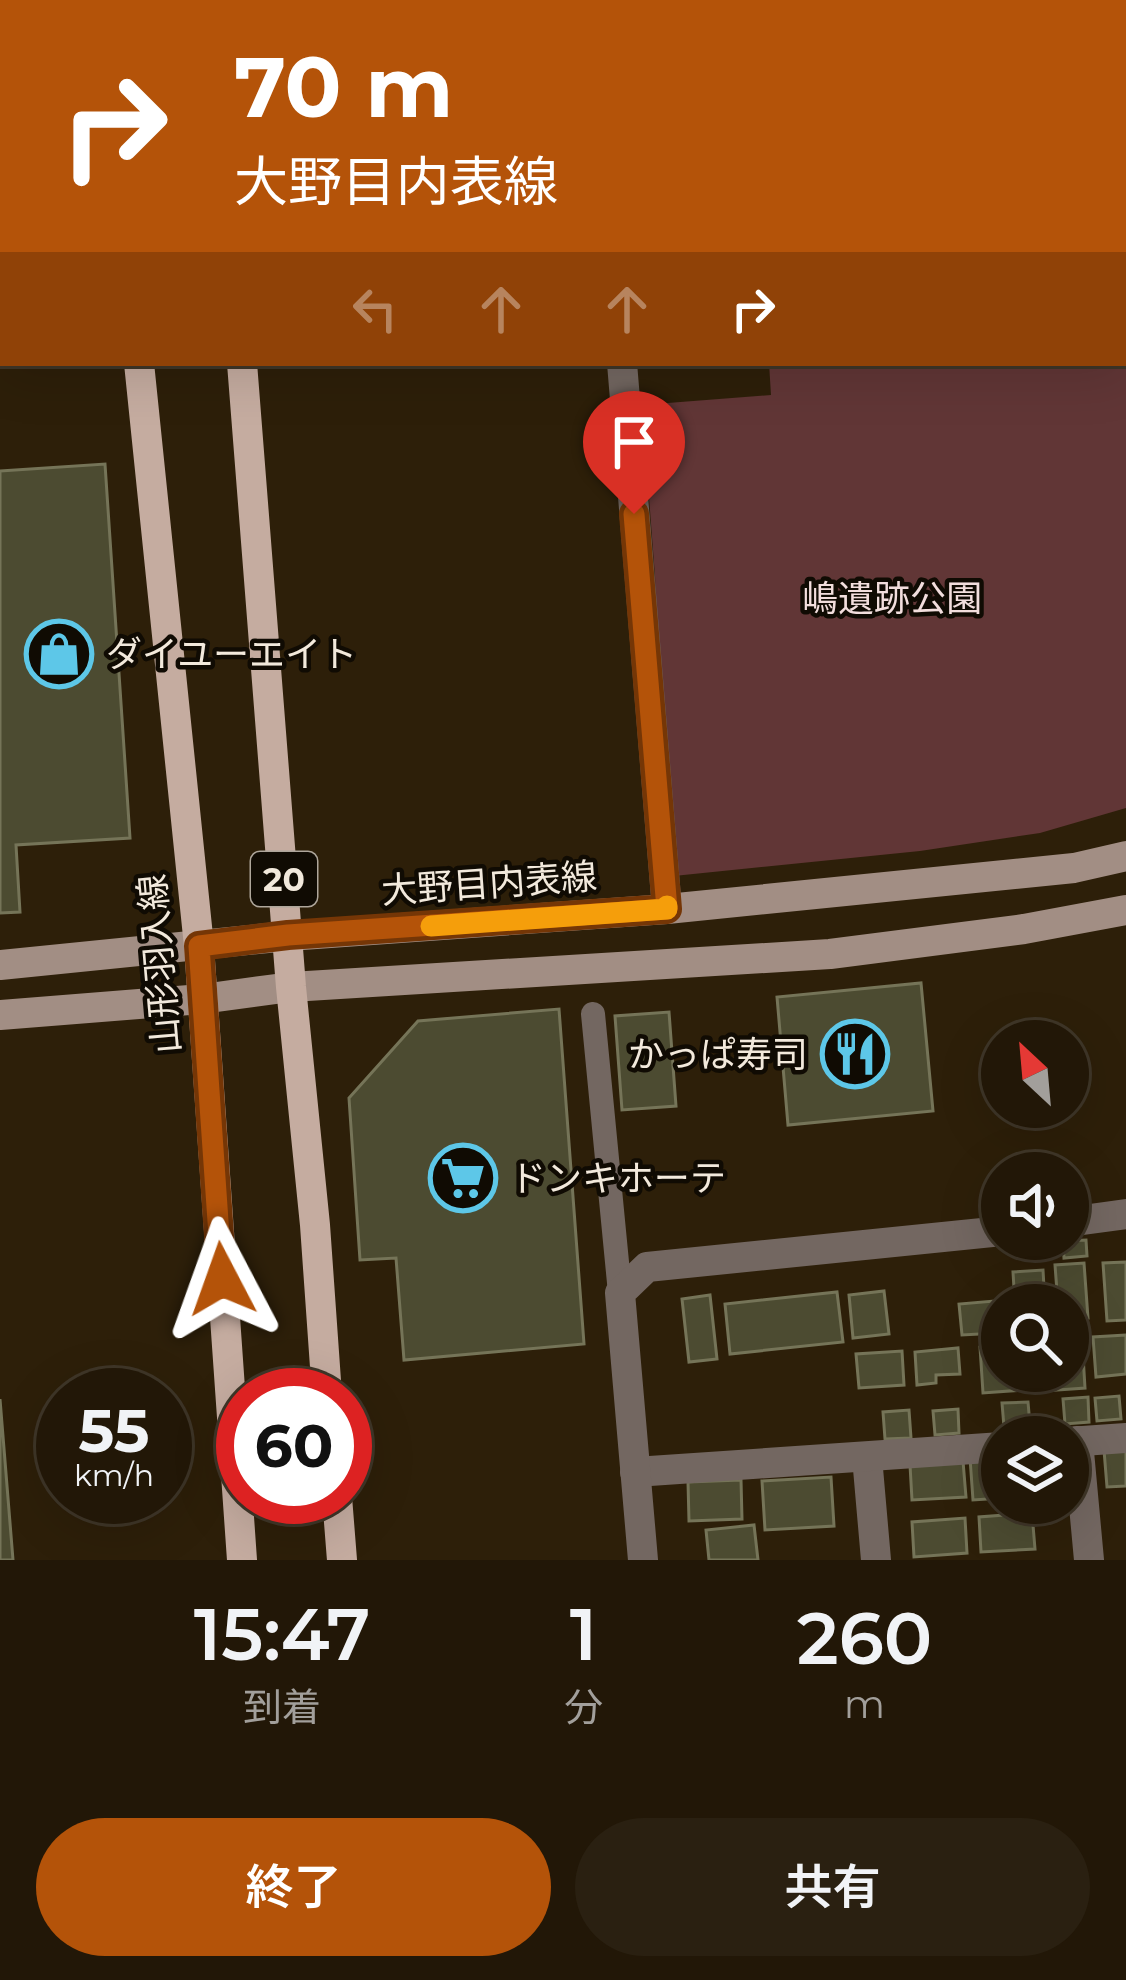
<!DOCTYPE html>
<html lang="ja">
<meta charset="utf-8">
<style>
:root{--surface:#221707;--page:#2a2011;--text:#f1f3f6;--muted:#a29f9b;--line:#3f3628;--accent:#b45309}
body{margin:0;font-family:Montserrat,"Noto Sans JP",sans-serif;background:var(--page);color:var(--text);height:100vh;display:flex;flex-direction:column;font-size:45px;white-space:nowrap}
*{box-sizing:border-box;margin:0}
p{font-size:39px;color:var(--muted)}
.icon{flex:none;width:66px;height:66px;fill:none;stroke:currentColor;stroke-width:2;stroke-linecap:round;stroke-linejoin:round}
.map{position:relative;height:1560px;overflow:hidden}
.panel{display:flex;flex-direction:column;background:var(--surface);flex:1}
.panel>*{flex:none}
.top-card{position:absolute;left:0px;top:0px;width:1128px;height:366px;box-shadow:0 12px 48px #0002,0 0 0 3px var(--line);background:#b45309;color:#fff;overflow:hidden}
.needle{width:78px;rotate:334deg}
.fabs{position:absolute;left:981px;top:1020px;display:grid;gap:24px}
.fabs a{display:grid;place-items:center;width:108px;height:108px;border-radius:50%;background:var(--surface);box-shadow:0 12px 48px #0002,0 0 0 3px var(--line);font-size:60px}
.speed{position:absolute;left:36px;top:1368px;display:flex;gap:24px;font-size:60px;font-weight:700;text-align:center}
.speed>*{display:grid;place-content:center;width:156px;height:156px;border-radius:50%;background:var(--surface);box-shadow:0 12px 48px #0002,0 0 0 3px var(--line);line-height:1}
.speed small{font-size:30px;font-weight:400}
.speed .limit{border:18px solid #d22;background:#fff;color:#111}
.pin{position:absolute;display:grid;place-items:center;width:102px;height:102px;color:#fff;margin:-123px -51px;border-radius:50% 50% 50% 0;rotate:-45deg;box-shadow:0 0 12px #0007}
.pin .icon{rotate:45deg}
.me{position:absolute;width:132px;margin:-66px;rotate:356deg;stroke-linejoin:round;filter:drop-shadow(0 0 9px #0008)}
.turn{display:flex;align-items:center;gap:42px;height:252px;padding:0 36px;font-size:54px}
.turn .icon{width:156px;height:156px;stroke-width:2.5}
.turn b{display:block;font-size:84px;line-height:102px}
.lanes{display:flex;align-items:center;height:114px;padding:0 36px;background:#0003;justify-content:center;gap:60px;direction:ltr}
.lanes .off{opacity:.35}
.eta{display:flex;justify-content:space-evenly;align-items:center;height:204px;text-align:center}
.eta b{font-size:72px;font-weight:600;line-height:84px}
.cta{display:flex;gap:24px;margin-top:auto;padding:24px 36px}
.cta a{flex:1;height:138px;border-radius:72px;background:var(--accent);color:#fff;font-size:48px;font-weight:600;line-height:138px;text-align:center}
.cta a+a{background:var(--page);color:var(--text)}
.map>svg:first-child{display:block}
.green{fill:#613636}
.building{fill:#4c4b31;stroke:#757458;stroke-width:3}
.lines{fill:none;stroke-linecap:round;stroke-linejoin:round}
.service{stroke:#736761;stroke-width:16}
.pedestrian{stroke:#736761;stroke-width:24}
.minor{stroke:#736761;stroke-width:30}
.tertiary{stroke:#736761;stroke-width:30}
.secondary{stroke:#a28e84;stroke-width:30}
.primary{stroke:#c5aca0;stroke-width:30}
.route-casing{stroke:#753606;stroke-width:30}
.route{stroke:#b45309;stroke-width:21}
.slow{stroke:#f59e0b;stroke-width:21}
.labels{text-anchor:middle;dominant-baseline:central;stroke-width:9;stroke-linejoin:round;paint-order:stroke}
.shield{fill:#100b03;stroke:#aea69b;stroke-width:3}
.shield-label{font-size:33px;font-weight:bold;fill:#f2e9dc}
.park-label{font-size:36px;fill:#f2dedd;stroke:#100b03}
.poi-label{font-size:36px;fill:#f2e9dc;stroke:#100b03;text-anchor:start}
.street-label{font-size:36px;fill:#f2e9dc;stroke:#100b03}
</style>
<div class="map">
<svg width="1126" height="1560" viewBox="0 0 1126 1560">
<rect width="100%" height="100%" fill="#2d1f09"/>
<polygon class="green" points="620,0 1126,0 1126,808 1040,833 920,851 664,877 655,576 642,405 771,395 769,363 1125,363 1125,3 620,3"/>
<g class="building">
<rect x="456" y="0" width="98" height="3"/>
<polygon points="105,464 130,838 16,845 20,912 0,913 0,471"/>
<polygon points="921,983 933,1111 788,1125 777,997"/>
<polygon points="559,1009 584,1344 404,1360 396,1258 360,1260 349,1098 418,1021"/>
<polygon points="669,1012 676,1106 622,1110 615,1016"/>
<polygon points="1086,1240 1087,1256 1064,1258 1063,1241"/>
<polygon points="1126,1262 1126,1320 1107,1321 1103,1263"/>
<polygon points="1084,1263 1088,1318 1068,1319 1068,1305 1058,1305 1055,1265"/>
<polygon points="1043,1270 1045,1305 1015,1305 1013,1272"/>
<polygon points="884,1291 889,1334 853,1338 849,1295"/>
<polygon points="837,1292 843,1342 730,1354 725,1304"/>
<polygon points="710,1295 717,1359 689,1362 682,1299"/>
<polygon points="994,1301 997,1333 962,1335 959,1304"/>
<polygon points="1126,1335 1126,1374 1096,1377 1093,1337"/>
<polygon points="1082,1338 1085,1388 1044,1391 1042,1371 1068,1371 1068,1339"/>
<polygon points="1002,1345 1002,1371 1022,1371 1023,1390 983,1393 980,1347"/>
<polygon points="958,1348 960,1374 936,1375 936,1383 917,1385 915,1352"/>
<polygon points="902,1351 904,1385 859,1388 856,1354"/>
<polygon points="1119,1396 1121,1419 1097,1421 1095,1398"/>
<polygon points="1088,1397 1089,1422 1065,1424 1063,1399"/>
<polygon points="0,1399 13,1560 0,1560"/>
<polygon points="1028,1402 1030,1425 1004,1427 1002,1403"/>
<polygon points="958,1409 959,1433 935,1435 933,1411"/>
<polygon points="909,1410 911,1438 885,1439 883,1412"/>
<polygon points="1126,1448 1126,1486 1107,1487 1104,1450"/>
<polygon points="1002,1456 1002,1498 973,1500 970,1458"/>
<polygon points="963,1461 966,1497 912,1500 910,1465"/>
<polygon points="831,1477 834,1526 765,1530 762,1481"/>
<polygon points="741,1480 742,1519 689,1521 688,1482"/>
<polygon points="1032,1513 1035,1549 981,1552 979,1517"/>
<polygon points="965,1518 967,1553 914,1557 912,1522"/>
<polygon points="754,1525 758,1560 709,1560 706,1530"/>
</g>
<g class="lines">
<polyline class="service" points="0,280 3,280"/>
<polyline class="pedestrian" points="593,1014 620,1293"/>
<g class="minor">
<polyline points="1078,1441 1089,1560"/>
<polyline points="1068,1442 1126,1438"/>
<polyline points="867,1457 876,1560"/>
<polyline points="635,1472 1002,1447"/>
</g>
<g class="tertiary">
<polyline points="595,0 595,3"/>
<polyline points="622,363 667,909"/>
<polyline points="1068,1222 1126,1214"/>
<polyline points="643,1560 620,1293 647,1267 1002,1231"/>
</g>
<g class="secondary">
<polyline points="0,965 288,936 667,909 1074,868 1126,856"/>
<polyline points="0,1015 202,999 291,987 830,954 1024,929 1126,910"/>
</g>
<g class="primary">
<polyline points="112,0 112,3"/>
<polyline points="212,0 212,3"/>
<polyline points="139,363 199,946 242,1560"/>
<polyline points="242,363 291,987 315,1225 327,1395"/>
<polyline points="337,1497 342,1560"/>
</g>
</g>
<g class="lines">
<defs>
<polyline id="route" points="222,1279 199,946 288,935 667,909 634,514"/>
</defs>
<use href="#route" class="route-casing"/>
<use href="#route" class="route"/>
<polyline class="slow" points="431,926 667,909 667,906"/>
</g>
<defs>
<symbol id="shop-ring" viewBox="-11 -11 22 22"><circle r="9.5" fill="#100b03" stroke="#5dc7e8" stroke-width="1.5"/><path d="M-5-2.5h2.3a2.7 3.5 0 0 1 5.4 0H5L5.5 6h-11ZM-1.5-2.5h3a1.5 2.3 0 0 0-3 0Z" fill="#5dc7e8"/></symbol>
<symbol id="restaurant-ring" viewBox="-11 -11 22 22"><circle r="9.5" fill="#100b03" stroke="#5dc7e8" stroke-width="1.5"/><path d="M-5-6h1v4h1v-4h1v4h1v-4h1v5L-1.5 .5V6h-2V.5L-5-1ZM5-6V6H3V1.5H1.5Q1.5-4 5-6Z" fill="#5dc7e8"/></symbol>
<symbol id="supermarket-ring" viewBox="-11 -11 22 22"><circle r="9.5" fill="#100b03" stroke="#5dc7e8" stroke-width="1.5"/><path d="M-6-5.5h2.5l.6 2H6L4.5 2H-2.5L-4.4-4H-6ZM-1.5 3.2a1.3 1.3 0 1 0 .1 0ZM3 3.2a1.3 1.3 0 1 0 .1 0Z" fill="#5dc7e8"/></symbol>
</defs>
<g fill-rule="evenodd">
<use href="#shop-ring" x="21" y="616" width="76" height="76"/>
<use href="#restaurant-ring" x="817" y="1016" width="76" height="76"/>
<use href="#supermarket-ring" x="425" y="1140" width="76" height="76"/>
</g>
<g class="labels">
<rect class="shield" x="251" y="852" width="66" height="54" rx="9"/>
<g class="shield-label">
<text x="284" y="879">20</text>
</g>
<g class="park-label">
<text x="892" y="598">嶋遺跡公園</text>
</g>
<g class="poi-label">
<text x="106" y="654">ダイユーエイト</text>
<text x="808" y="1054" text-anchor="end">かっぱ寿司</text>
<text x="510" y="1178">ドンキホーテ</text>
</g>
<g class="street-label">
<text transform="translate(489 883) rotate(-4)">大野目内表線</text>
<text transform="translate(159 964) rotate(-95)">山形羽入線</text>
</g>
</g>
</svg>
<div class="fabs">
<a><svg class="needle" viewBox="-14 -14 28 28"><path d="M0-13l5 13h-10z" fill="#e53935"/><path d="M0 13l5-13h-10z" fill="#a29f9b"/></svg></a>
<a><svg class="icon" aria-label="sound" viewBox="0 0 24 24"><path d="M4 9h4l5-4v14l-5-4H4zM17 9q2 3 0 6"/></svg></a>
<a><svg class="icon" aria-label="search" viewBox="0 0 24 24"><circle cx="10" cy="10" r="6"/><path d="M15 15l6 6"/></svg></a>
<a><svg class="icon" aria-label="layers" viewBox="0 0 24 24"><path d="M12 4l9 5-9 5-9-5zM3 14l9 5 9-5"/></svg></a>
</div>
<div class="speed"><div>55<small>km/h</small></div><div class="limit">60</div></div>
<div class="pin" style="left:634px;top:514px;background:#d93025"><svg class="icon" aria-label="arrive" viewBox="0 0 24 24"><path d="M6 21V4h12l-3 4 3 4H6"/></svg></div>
<svg class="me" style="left:222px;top:1279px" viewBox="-20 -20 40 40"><path d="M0-17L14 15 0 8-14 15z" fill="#b45309" stroke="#fff" stroke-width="4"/></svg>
<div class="top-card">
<div class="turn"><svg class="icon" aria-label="right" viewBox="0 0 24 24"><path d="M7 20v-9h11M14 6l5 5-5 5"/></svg><div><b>70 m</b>大野目内表線</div></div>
<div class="lanes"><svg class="icon off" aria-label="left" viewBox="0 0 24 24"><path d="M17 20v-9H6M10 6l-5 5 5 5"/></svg><svg class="icon off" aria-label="ahead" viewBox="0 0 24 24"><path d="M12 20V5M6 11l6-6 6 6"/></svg><svg class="icon off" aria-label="ahead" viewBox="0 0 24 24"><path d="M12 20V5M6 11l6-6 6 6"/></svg><svg class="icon" aria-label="right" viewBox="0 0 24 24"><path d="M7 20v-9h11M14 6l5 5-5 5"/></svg></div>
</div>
</div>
<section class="panel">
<div class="eta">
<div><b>15:47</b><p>到着</p></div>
<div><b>1</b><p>分</p></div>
<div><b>260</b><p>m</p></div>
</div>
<div class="cta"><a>終了</a><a>共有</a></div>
</section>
